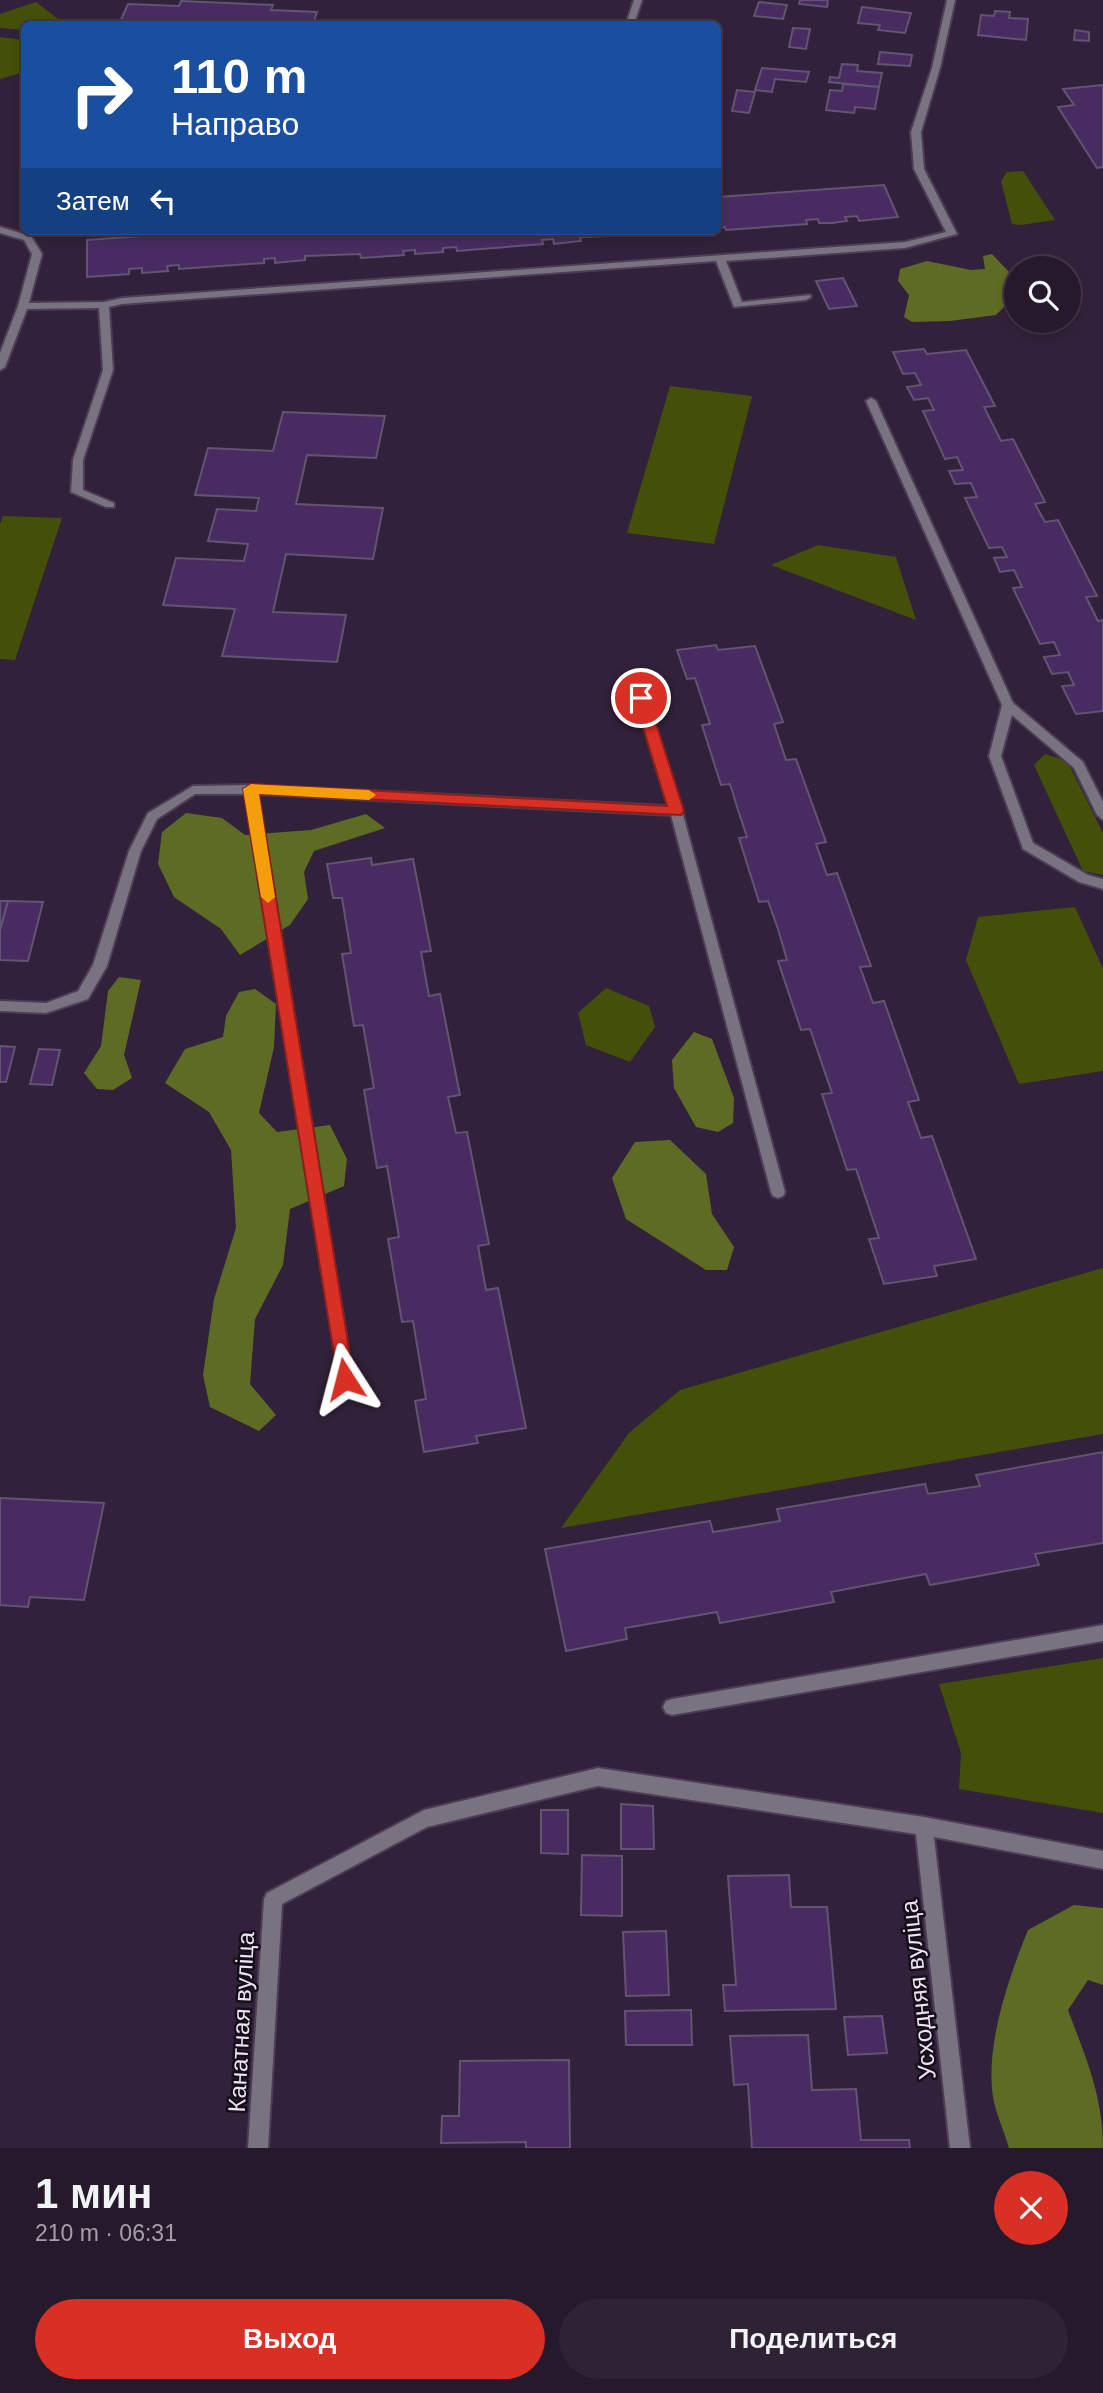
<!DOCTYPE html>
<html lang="ru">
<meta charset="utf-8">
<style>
:root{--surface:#26192c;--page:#2e2234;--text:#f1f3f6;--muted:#a4a0a9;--line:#423848;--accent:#d93025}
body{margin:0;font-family:Helvetica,sans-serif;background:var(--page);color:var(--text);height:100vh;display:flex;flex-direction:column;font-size:26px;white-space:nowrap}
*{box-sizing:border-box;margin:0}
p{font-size:23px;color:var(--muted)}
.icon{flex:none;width:38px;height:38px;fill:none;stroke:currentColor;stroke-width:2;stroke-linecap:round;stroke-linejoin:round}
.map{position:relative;height:2148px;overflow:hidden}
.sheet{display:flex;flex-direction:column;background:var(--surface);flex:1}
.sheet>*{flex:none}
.hud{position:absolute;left:21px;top:21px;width:700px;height:214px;border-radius:10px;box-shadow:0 4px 10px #0003,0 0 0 2px var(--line);background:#1a4fa0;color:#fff;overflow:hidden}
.tools{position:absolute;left:1004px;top:256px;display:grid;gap:14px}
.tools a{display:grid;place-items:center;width:77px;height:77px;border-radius:50%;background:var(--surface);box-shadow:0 4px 10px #0003,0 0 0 2px var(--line);font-size:35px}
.pin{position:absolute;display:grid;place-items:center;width:60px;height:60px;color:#fff;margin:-30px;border:4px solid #fff;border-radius:50%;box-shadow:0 2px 7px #0007}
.me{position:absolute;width:77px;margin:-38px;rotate:351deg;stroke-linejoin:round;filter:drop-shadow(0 0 5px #0008)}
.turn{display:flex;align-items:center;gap:24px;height:147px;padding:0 35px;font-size:32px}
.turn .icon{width:91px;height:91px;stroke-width:2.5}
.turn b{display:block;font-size:49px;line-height:60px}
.then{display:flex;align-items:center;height:66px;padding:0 35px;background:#0003;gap:14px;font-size:26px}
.round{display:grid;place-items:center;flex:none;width:74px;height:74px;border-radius:37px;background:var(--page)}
.overview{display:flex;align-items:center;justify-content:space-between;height:119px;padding:0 35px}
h1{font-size:42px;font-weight:700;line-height:52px}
.primary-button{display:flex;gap:14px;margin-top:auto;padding:14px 35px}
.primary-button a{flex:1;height:80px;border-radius:42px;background:var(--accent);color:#fff;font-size:28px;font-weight:700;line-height:80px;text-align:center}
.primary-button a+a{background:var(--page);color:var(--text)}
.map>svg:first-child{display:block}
.green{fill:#445009}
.forest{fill:#5d6b25}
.building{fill:#482b61;stroke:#625472;stroke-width:2}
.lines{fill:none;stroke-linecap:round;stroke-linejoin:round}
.service-casing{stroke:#4c3c54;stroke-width:4}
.minor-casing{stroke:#4c3c54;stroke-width:4}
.service{fill:#797280;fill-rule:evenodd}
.minor{fill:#797280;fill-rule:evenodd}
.route{fill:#d93025;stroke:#8d1f18;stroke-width:2}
.slow{fill:#f59e0b}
.labels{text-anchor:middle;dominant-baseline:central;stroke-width:5;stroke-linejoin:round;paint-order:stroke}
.near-street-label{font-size:24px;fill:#ede3f3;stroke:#160e19}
</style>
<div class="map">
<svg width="1103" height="2148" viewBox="0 0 1103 2148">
<rect width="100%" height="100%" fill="#32213a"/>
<g class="green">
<polygon points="36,2 58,19 43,24 24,24 24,30 0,28 0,14"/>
<polygon points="0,37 24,40 24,72 0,79"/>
<polygon points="1023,171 1055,220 1021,225 1012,224 1001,181 1007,172"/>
<polygon points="670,386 752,396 714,544 627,533"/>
<polygon points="3,516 62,518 15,660 0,659 0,524"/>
<polygon points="818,545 896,557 916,620 771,565"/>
<polygon points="1045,754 1067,761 1103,833 1103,875 1083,871 1034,765"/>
<polygon points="1075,907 1103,969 1103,1071 1019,1084 966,960 978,917"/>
<polygon points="606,988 649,1006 655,1027 630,1062 586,1045 578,1013"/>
<polygon points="1103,1268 1103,1434 561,1528 629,1433 680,1390"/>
<polygon points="1103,1658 1103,1813 959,1789 961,1753 939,1684"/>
</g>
<g class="forest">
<polygon points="992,254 1009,272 1013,298 996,315 950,321 912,322 904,317 909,295 898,281 900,269 927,261 971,270 985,269 983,256"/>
<polygon points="186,813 222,818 245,835 311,830 366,814 385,828 314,851 304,872 308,899 290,925 240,955 221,929 174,897 158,864 162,832"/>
<polygon points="119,977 141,980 124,1055 132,1078 113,1090 97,1089 84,1073 101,1046 108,991"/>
<polygon points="255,989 276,1004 274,1047 259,1113 277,1132 330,1125 347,1159 344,1186 290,1209 283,1265 255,1319 250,1384 276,1415 259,1431 210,1407 203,1375 214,1299 236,1228 231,1150 209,1112 165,1083 185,1049 223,1037 226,1016 239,992"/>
<polygon points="694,1032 712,1039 734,1098 733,1123 718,1132 696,1127 674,1088 672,1060"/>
<polygon points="670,1140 706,1174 712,1214 734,1247 727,1270 706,1270 626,1219 612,1178 635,1142"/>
<path d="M1074 1905 1103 1908V1985L1088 1980 1068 2010C1086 2058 1103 2096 1103 2148H1009C1004 2131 996 2114 993 2097 985 2045 1009 1977 1028 1930Z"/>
</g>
<g class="building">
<polygon points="800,0 828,0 827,7 799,4"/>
<polygon points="181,1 273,5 271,10 317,12 313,24 119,24 128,4 179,6"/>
<polygon points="759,2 787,5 783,19 754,16"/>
<polygon points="862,7 911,13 905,33 878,30 880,25 858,23"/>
<polygon points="995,11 1010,12 1009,18 1028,19 1026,40 978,35 981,15 994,16"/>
<polygon points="793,28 810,29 806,49 789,47"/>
<polygon points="1075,30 1089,32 1089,41 1074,40"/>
<polygon points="880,52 912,55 910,66 878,64"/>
<polygon points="842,64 858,65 857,71 882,73 879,87 829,82 830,77 839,78"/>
<polygon points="762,68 809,72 806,82 775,79 772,92 755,90"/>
<polygon points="843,84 879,87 875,109 855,107 854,113 826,110 830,90 842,91"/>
<polygon points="1103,85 1103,167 1097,168 1058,107 1074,105 1063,89"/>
<polygon points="737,90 755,92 749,113 732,111"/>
<polygon points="884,185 898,217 859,221 857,216 845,217 847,221 832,223 819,223 818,219 806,220 807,224 726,230 725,227 718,228 718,197"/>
<polygon points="213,231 673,231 675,234 580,237 581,241 554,244 553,239 542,240 543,244 457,251 456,247 443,248 443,252 415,254 415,250 403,251 404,255 361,258 360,254 305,256 305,260 275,263 275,258 264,259 264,263 179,269 179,265 167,266 168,271 142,273 142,268 129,269 129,274 87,277 87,240"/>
<polygon points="843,278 857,306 829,309 816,281"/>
<polygon points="924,349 927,354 966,350 995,406 984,407 1001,441 1013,439 1045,502 1035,504 1045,522 1058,520 1097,596 1086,597 1098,621 1103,620 1103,711 1076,714 1062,686 1074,685 1068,672 1052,674 1044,657 1060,655 1054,642 1040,644 1013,588 1022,587 1014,570 1000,572 994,558 1007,557 1002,547 989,548 965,498 977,497 971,483 955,484 949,471 963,470 957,457 945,459 923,411 934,410 928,398 914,400 907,387 921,385 915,373 903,374 893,352"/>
<polygon points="283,412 385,416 376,458 307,455 296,504 383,508 373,559 286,554 273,612 346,615 337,662 222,656 235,609 163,605 176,558 244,561 248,544 208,541 217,509 256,511 259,498 195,495 208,448 273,451"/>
<polygon points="716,645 718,650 755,646 783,722 774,724 786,760 796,759 826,842 816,844 827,875 837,873 871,966 860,967 873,1003 884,1001 919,1100 908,1102 921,1138 932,1136 976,1259 934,1266 937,1276 884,1284 869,1239 879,1238 856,1169 847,1170 822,1094 832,1093 810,1029 801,1030 778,961 787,960 778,929 768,901 759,902 739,838 747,837 738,810 730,784 721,785 702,725 710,724 695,678 687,679 677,650"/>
<polygon points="371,858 372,865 413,859 431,951 421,952 429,996 440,994 460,1095 448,1097 456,1133 467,1132 489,1244 478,1246 486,1290 498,1288 526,1428 476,1436 478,1443 424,1452 415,1401 426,1399 413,1321 402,1322 388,1239 399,1237 387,1166 377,1168 364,1090 374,1088 363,1025 354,1026 342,954 351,953 342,898 333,898 327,864"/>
<polygon points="0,901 8,901 0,931"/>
<polygon points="8,901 43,902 28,961 0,960 0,931"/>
<polygon points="0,1046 15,1047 6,1082 0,1082"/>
<polygon points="39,1049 60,1050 52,1085 30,1084"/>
<polygon points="1103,1452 1103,1543 1035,1554 1039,1565 930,1585 926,1574 878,1583 831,1592 834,1602 720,1623 717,1612 625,1628 627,1639 566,1651 545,1549 710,1521 713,1532 780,1521 777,1509 925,1484 928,1494 980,1486 976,1475"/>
<polygon points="0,1498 104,1503 84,1600 30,1597 28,1607 0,1605"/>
<polygon points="621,1804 653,1806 654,1849 621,1849"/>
<polygon points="541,1810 568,1810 568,1854 541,1853"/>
<polygon points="582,1855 622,1856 622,1916 581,1915"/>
<polygon points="789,1875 791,1907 827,1907 836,2009 725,2011 723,1985 736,1985 728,1876"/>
<polygon points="666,1931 669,1995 626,1996 623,1932"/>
<polygon points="691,2010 692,2045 626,2045 625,2011"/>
<polygon points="882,2016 887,2053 848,2055 844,2017"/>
<polygon points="808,2035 812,2090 856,2089 861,2140 909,2140 910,2148 752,2148 748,2084 734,2085 730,2036"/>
<polygon points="569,2060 570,2148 526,2148 526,2142 441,2143 442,2116 459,2116 460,2061"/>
</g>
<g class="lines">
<defs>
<g id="service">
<polygon points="916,129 921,132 924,169 957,234 905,248 726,261 742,302 810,295 811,297 806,300 734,307 716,261 122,304 109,307 113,370 83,460 83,490 114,503 114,507 106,507 71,492 73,460 103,370 99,308 27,309 5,367 0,370 0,353 18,306 32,254 24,240 0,233 0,227 31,236 42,254 29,303 104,302 122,298 905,242 946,232 914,169 911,132"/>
<polygon points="871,398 876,401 1013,703 1083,762 1103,802 1103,820 1097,815 1074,768 1012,715 1001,756 1033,843 1088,875 1103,879 1103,889 1079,882 1023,849 1022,846 989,756 1002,705 866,401"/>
<polygon points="641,694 647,698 682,811 785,1192 783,1196 778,1198 773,1196 771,1192 671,815 258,794 353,1379 350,1384 345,1386 340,1384 245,794 195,794 157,819 141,851 107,966 88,999 46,1013 0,1011 0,1001 46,1003 78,991 93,965 129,851 148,813 193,786 251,785 668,806 635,698"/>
<polygon points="1103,1625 1103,1641 672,1715 666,1713 663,1707 666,1701 672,1699"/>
</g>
<g id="minor">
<polygon points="634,0 642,0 634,24 626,24"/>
<polygon points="947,0 955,0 940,68 921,132 916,135 911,132 932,68"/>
<polygon points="598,1768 924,1817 1103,1851 1103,1869 934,1837 970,2148 950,2148 916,1834 598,1786 427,1827 282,1904 268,2148 248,2148 264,1899 267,1893 424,1810"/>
</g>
</defs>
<use href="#service" class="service-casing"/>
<use href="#minor" class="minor-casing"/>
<use href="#service" class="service"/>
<use href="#minor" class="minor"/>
</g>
<polygon class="route" points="641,693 648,698 684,811 681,815 259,794 354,1379 351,1385 345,1387 339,1385 243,789 251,784 667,806 634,698"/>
<polygon class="slow" points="251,784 369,790 376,795 369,800 259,794 275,897 268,903 261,897 243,789"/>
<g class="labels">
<g class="near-street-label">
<text transform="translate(918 1990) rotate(-96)">Усходняя вуліца</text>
<text transform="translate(241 2022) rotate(-87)">Канатная вуліца</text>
</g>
</g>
</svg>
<div class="tools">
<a><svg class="icon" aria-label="search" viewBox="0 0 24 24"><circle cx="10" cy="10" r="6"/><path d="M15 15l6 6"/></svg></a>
</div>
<div class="pin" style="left:641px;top:698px;background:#d93025"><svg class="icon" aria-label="arrive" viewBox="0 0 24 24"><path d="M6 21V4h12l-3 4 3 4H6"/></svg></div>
<svg class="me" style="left:345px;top:1379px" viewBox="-20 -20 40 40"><path d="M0-17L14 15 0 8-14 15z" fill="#d93025" stroke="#fff" stroke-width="4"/></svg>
<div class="hud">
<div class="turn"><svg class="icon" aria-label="right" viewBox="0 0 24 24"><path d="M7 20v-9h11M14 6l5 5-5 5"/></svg><div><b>110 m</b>Направо</div></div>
<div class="then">Затем<svg class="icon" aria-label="left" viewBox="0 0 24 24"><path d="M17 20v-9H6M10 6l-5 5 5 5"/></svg></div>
</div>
</div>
<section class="sheet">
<div class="overview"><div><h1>1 мин</h1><p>210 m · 06:31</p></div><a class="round" style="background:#d93025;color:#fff"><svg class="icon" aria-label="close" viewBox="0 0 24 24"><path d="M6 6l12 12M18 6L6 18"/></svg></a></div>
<div class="primary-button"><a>Выход</a><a>Поделиться</a></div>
</section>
